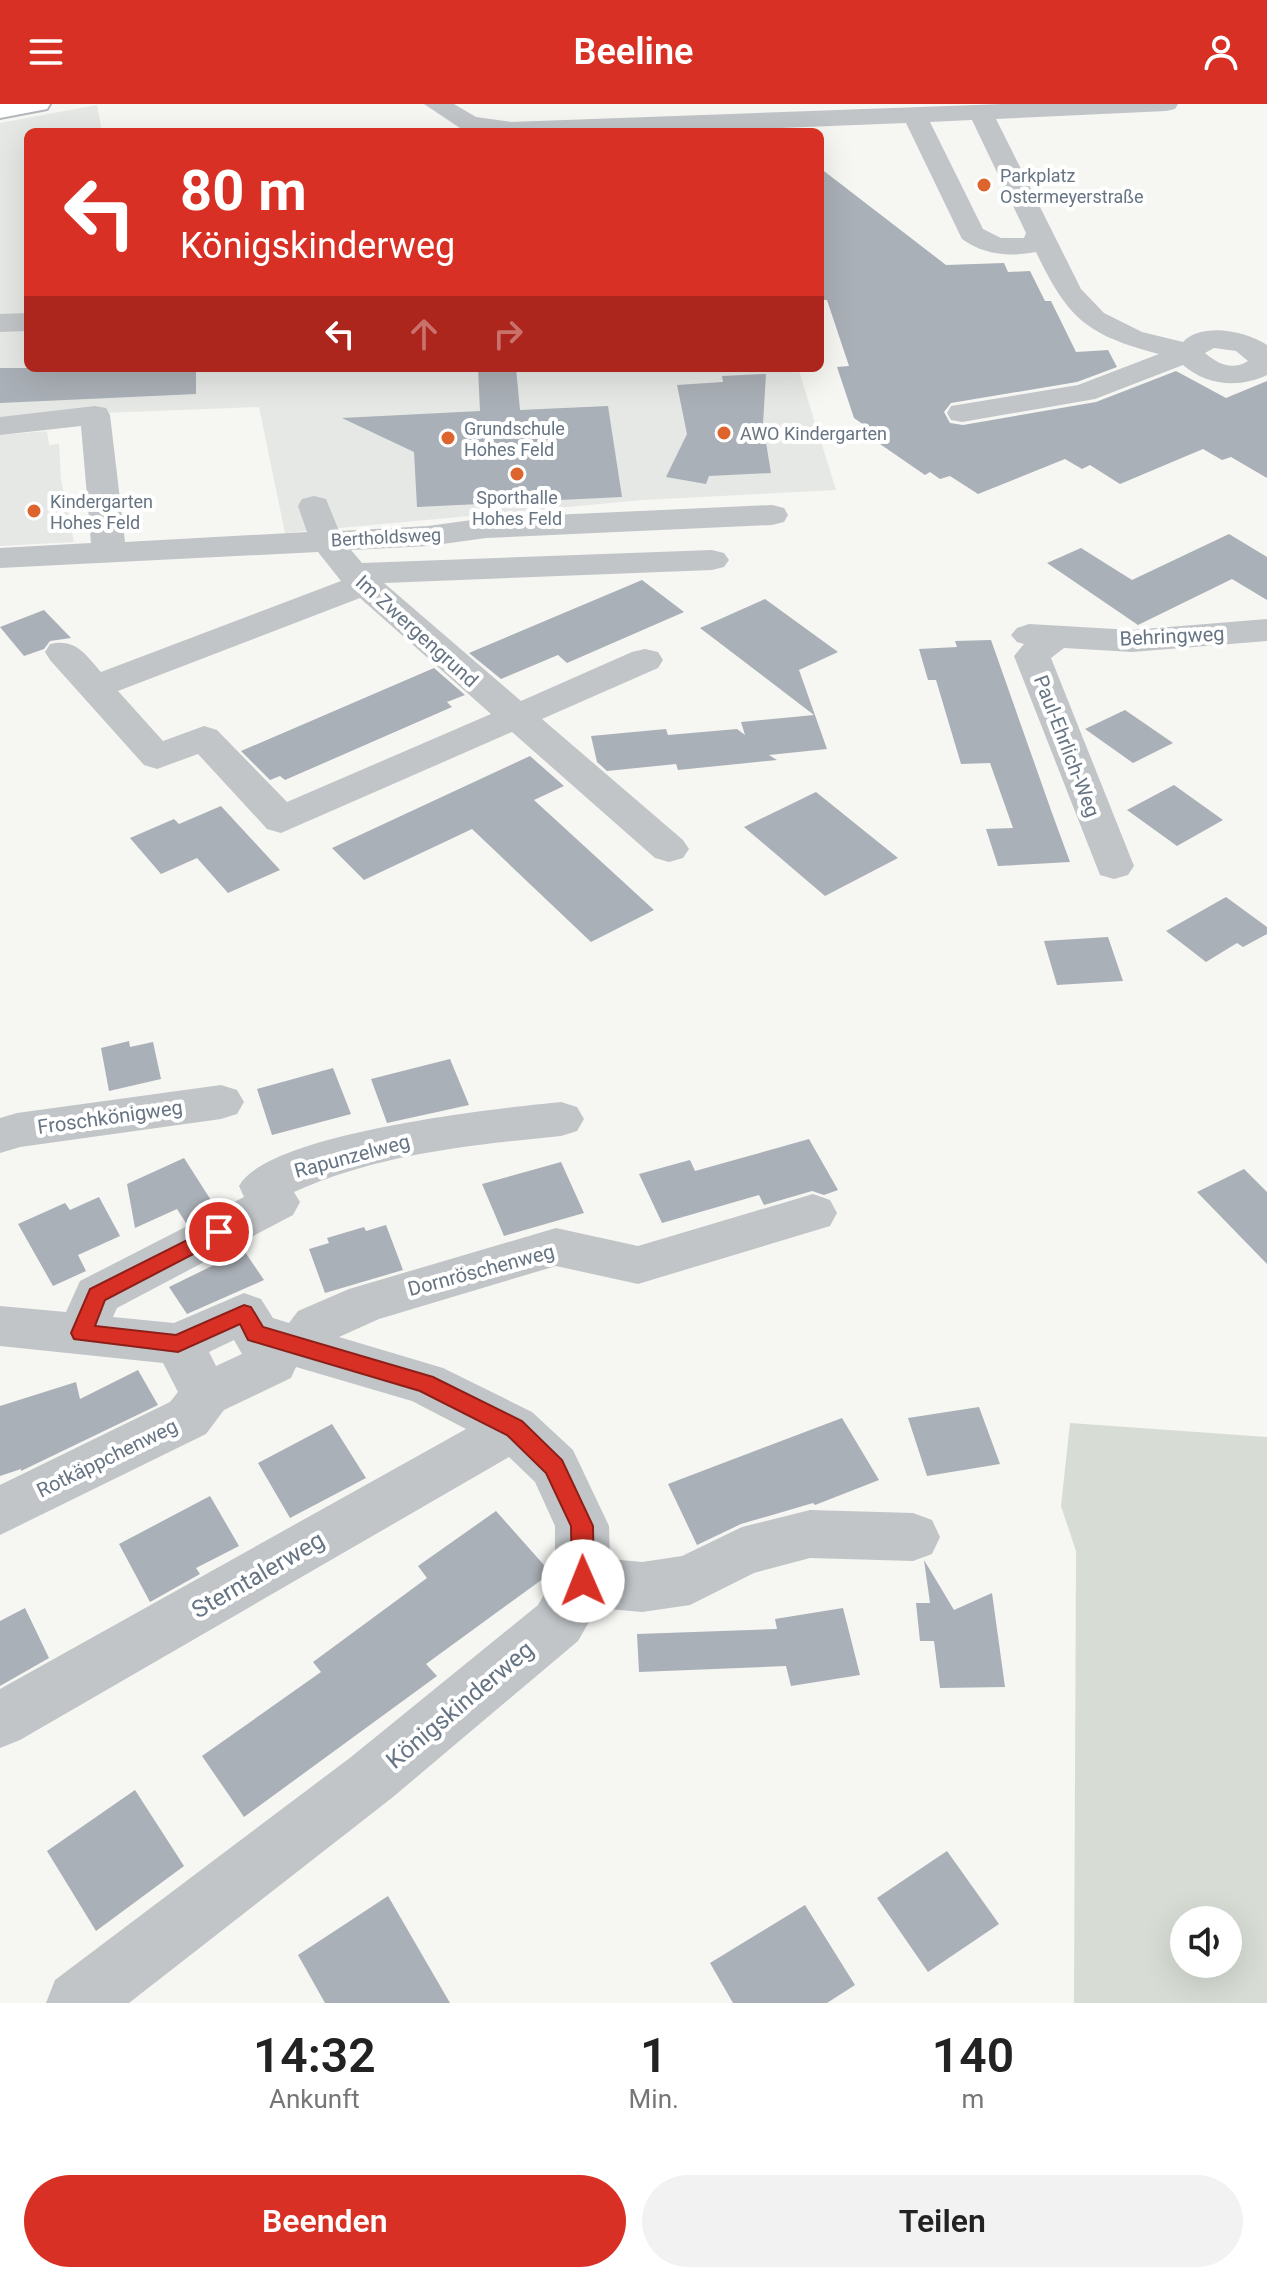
<!DOCTYPE html>
<html lang="de">
<meta charset="utf-8">
<style>
:root{--surface:#fff;--page:#f2f2f2;--text:#222;--muted:#767676;--accent:#d93025}
body{margin:0;font-family:Roboto,sans-serif;background:var(--page);color:var(--text);height:100vh;display:flex;flex-direction:column;font-size:30px;white-space:nowrap}
*{box-sizing:border-box;margin:0}
p{font-size:26px;color:var(--muted)}
.icon{flex:none;width:44px;height:44px;fill:none;stroke:currentColor;stroke-width:2;stroke-linecap:round;stroke-linejoin:round}
.map{position:relative;height:1899px;overflow:hidden}
.side{display:flex;flex-direction:column;background:var(--surface);flex:1}
.side>*{flex:none}
.guide{position:absolute;left:24px;top:24px;width:800px;height:244px;border-radius:12px;box-shadow:0 8px 32px #0002;background:#d93025;color:#fff;overflow:hidden}
.fabs{position:absolute;left:1170px;top:1802px;display:grid;gap:16px}
.fabs a{display:grid;place-items:center;width:72px;height:72px;border-radius:50%;background:var(--surface);box-shadow:0 8px 32px #0002;font-size:40px}
.pin{position:absolute;display:grid;place-items:center;width:68px;height:68px;color:#fff;margin:-34px;border:4px solid #fff;border-radius:50%;box-shadow:0 2px 8px #0007}
.me{position:absolute;width:88px;margin:-44px;rotate:359deg;stroke-linejoin:round;filter:drop-shadow(0 0 6px #0008)}
.turn{display:flex;align-items:center;gap:28px;height:168px;padding:0 24px;font-size:36px}
.turn .icon{width:104px;height:104px;stroke-width:2.5}
.turn b{display:block;font-size:56px;line-height:68px}
.lanes{display:flex;align-items:center;height:76px;padding:0 24px;background:#0003;justify-content:center;gap:40px;direction:ltr}
.lanes .off{opacity:.35}
.eta{display:flex;justify-content:space-evenly;align-items:center;height:136px;text-align:center}
.eta b{font-size:48px;font-weight:600;line-height:56px}
.cta{display:flex;gap:16px;margin-top:auto;padding:16px 24px}
.cta a{flex:1;height:92px;border-radius:48px;background:var(--accent);color:#fff;font-size:32px;font-weight:600;line-height:92px;text-align:center}
.cta a+a{background:var(--page);color:var(--text)}
header{display:flex;justify-content:space-between;align-items:center;height:104px;padding:0 24px;background:var(--accent);color:#fff;font-size:36px;font-weight:600}
.map>svg:first-child{display:block}
.built{fill:#e6e8e6}
.green{fill:#d7ddd4;fill-rule:evenodd}
.building{fill:#aab0b7}
.lines{fill:none;stroke-linecap:round;stroke-linejoin:round}
.major-casing{stroke:#b4b8bc;stroke-width:4}
.minor{fill:#c1c5c8;fill-rule:evenodd}
.major{fill:#fff;fill-rule:evenodd}
.route{fill:#d93025;stroke:#8d1f18;stroke-width:2}
.poi-dot{fill:#dd642c;stroke:#fff;stroke-width:3}
.labels{text-anchor:middle;dominant-baseline:central;stroke-width:8;stroke-linejoin:round;paint-order:stroke}
.far-poi-label{font-size:18px;fill:#667483;stroke:#fff;text-anchor:start}
.far-street-label{font-size:18px;fill:#667483;stroke:#fff}
.street-label{font-size:20px;fill:#667483;stroke:#fff}
.near-street-label{font-size:24px;fill:#667483;stroke:#fff}
</style>
<header><svg class="icon" aria-label="menu" viewBox="0 0 24 24"><path d="M4 6h16M4 12h16M4 18h16"/></svg>Beeline<svg class="icon" aria-label="person" viewBox="0 0 24 24"><circle cx="12" cy="8" r="4"/><path d="M4 21q1-7 8-7t8 7"/></svg></header>
<div class="map">
<svg width="1267" height="1899" viewBox="0 0 1267 1899">
<rect width="100%" height="100%" fill="#f6f6f3"/>
<g class="built">
<polygon points="97,1 102,28 28,28 28,264 798,264 836,386 643,396 285,429 259,303 0,313 0,19"/>
<polygon points="47,327 49,341 59,340 61,375 74,438 0,442 0,331"/>
</g>
<path class="green" d="M1070 1319 1267 1333V1899H1074L1076 1447 1061 1402ZM1184 1816H1228V1860H1184Z"/>
<g class="building">
<polygon points="820,64 946,161 1004,159 1008,168 1030,167 1045,197 1051,197 1076,248 1108,246 1117,263 1077,278 951,299 944,308 950,319 963,321 1096,298 1176,267 1226,294 1267,277 1267,374 1231,353 1222,356 1203,345 1120,380 1090,361 1082,365 1065,355 978,390 950,372 940,375 930,368 925,371 880,340 888,338 854,314 837,263 849,262 827,196 820,196"/>
<polygon points="0,264 196,264 196,290 0,299"/>
<polygon points="478,264 516,264 520,306 608,302 622,393 417,403 414,348 342,314 480,307"/>
<polygon points="766,270 763,320 771,369 709,372 706,380 666,373 687,330 677,281 723,278 722,272"/>
<polygon points="1229,430 1267,453 1267,496 1232,475 1138,521 1047,459 1081,444 1132,476"/>
<polygon points="642,476 684,508 567,559 558,551 501,575 469,549"/>
<polygon points="765,495 838,548 799,566 827,645 769,651 777,656 678,666 676,660 607,667 597,658 591,632 666,625 668,631 737,625 745,631 741,618 814,611 700,524"/>
<polygon points="44,506 71,534 50,537 44,545 24,552 0,523"/>
<polygon points="991,536 1052,709 1070,758 998,762 986,725 1013,724 990,659 961,660 936,576 928,576 919,545 957,543 955,537"/>
<polygon points="434,564 465,591 447,598 452,603 285,676 280,672 270,676 241,647"/>
<polygon points="1125,606 1173,639 1133,659 1085,625"/>
<polygon points="530,652 564,682 534,696 654,806 591,838 472,725 364,776 332,744"/>
<polygon points="1174,681 1223,716 1177,742 1127,706"/>
<polygon points="816,688 898,754 825,792 744,723"/>
<polygon points="221,702 280,766 228,789 197,754 161,770 130,734 174,715 179,720"/>
<polygon points="1226,793 1267,823 1267,830 1243,843 1237,839 1206,858 1166,827"/>
<polygon points="1108,833 1123,877 1057,881 1044,837"/>
<polygon points="129,937 130,943 153,938 161,975 109,987 101,944"/>
<polygon points="450,955 469,1001 387,1019 371,975"/>
<polygon points="333,964 351,1010 272,1031 257,985"/>
<polygon points="809,1035 838,1086 824,1091 812,1087 764,1101 759,1091 662,1119 639,1070 690,1056 695,1067"/>
<polygon points="184,1054 216,1104 186,1119 177,1105 135,1124 127,1080"/>
<polygon points="561,1058 584,1109 504,1132 482,1080"/>
<polygon points="1244,1065 1267,1088 1267,1160 1197,1088"/>
<polygon points="99,1093 120,1132 78,1151 86,1167 53,1182 18,1120 65,1099 70,1106"/>
<polygon points="386,1121 403,1166 325,1189 309,1145 329,1139 327,1134 364,1123 366,1127"/>
<polygon points="241,1142 264,1176 187,1210 169,1183 212,1162 210,1158"/>
<polygon points="138,1266 158,1301 21,1367 21,1365 0,1372 0,1302 76,1278 80,1295"/>
<polygon points="979,1303 1000,1360 927,1372 908,1314"/>
<polygon points="842,1314 879,1376 815,1401 813,1399 741,1420 697,1441 668,1380"/>
<polygon points="332,1320 366,1374 290,1414 258,1359"/>
<polygon points="210,1392 239,1442 196,1464 200,1470 150,1498 119,1440"/>
<polygon points="496,1407 551,1469 426,1560 437,1572 244,1713 202,1652 321,1568 313,1558 427,1474 418,1462"/>
<polygon points="924,1456 954,1506 992,1489 1005,1583 940,1584 934,1537 920,1537 916,1499 930,1499"/>
<polygon points="25,1504 49,1554 0,1582 0,1517"/>
<polygon points="843,1504 860,1571 791,1582 786,1562 639,1568 637,1530 777,1525 775,1515"/>
<polygon points="135,1686 184,1762 96,1827 47,1747"/>
<polygon points="947,1747 999,1820 928,1868 877,1794"/>
<polygon points="388,1792 450,1899 325,1899 298,1851"/>
<polygon points="805,1801 855,1881 827,1899 733,1899 710,1859"/>
</g>
<g class="lines">
<defs>
<polygon id="major" points="0,0 50,0 47,5 0,14"/>
</defs>
<use href="#major" class="major-casing"/>
<g class="minor">
<path d="M424 0H454L476 13 511 18 1003 0H1178L1175 5 1166 7 996 15 1081 185 1104 209 1142 228 1183 238C1202 218 1246 227 1267 241V271C1240 284 1207 282 1183 261L1095 295 962 318 951 316 947 309 951 302 1078 281 1159 250C1087 231 1068 215 1036 148 1009 153 984 151 962 135L906 19 682 28H480L460 24ZM972 16 1026 129 1024 134H1001L983 125 930 18ZM1214 244 1236 247 1248 257C1232 267 1218 260 1205 249Z"/>
<polygon points="28,209 28,227 0,228 0,210"/>
<path d="M95 302 106 304 110 311 125 438 307 428 298 402 302 395 314 392 326 395 339 427 428 422 486 414 772 401 784 404 788 411 784 418 772 421 486 434 428 442 351 446 362 459 712 446 724 449 729 456 724 463 712 466 384 479 521 597 632 548 645 545 658 548 663 556 658 564 542 615 683 736 689 745 683 754 669 758 655 754 512 628 281 729 267 725 198 650 157 665 144 661 50 556 45 548 50 540C76 534 85 550 101 568L341 477 318 448 0 464V444L91 439 81 322 0 331V313ZM360 494 491 610 287 698 217 626 204 622 163 637 118 587Z"/>
<polygon points="1267,515 1267,537 1132,548 1064,544 1051,554 1134,762 1128,771 1114,775 1100,771 1014,552 1024,540 1017,538 1011,531 1017,524 1029,520 1132,526"/>
<polygon points="221,981 237,986 244,998 237,1010 221,1015 20,1043 0,1049 0,1014 17,1009"/>
<path d="M561 998 577 1003 584 1015 577 1027 561 1032C470 1041 378 1050 294 1088L300 1098 293 1111 117 1204 113 1213 174 1219 244 1189 261 1195 273 1214 289 1219 298 1207 349 1185 556 1124 638 1142 813 1090 830 1096 837 1109 830 1122 638 1180 556 1162 379 1215 339 1233 443 1264 532 1308 573 1346 609 1422 610 1455 642 1458 682 1452 742 1423 810 1406 913 1409 932 1416 940 1433 932 1450 913 1457 810 1454 754 1469 690 1501 642 1508 597 1504 578 1537 393 1693 129 1899H46L55 1876 351 1653 538 1501 555 1472V1422L535 1378 509 1353 20 1636 0 1644V1585L466 1325 412 1297 296 1263 291 1274 224 1306 206 1330 0 1431V1381L170 1298 178 1288 163 1259 0 1242V1202L66 1208 80 1177 244 1093 239 1082C267 1029 500 1004 561 998ZM234 1236 242 1250 216 1262 209 1248Z"/>
</g>
<use href="#major" class="major"/>
</g>
<polygon class="route" points="219,1120 226,1122 229,1128 226,1133 105,1196 95,1222 176,1231 244,1201 251,1203 263,1223 433,1273 522,1317 562,1356 593,1422 594,1477 591,1484 583,1487 575,1484 572,1477 571,1422 546,1369 507,1331 420,1287 248,1236 240,1220 178,1248 74,1235 71,1229 90,1185"/>
<g class="poi-dot">
<circle cx="984" cy="81" r="8"/>
<circle cx="724" cy="329" r="8"/>
<circle cx="448" cy="334" r="8"/>
<circle cx="517" cy="370" r="8"/>
<circle cx="34" cy="407" r="8"/>
</g>
<g class="labels">
<g class="far-poi-label">
<text x="1000" y="71">Parkplatz<tspan x="1000" dy="21">Ostermeyerstraße</tspan></text>
<text x="464" y="324">Grundschule<tspan x="464" dy="21">Hohes Feld</tspan></text>
<text x="740" y="329">AWO Kindergarten</text>
<text x="517" y="393" text-anchor="middle">Sporthalle<tspan x="517" dy="21">Hohes Feld</tspan></text>
<text x="50" y="397">Kindergarten<tspan x="50" dy="21">Hohes Feld</tspan></text>
</g>
<g class="far-street-label">
<text transform="translate(386 433) rotate(-3)">Bertholdsweg</text>
</g>
<g class="street-label">
<text transform="translate(417 527) rotate(42)">Im Zwergengrund</text>
<text transform="translate(1172 532) rotate(-3)">Behringweg</text>
<text transform="translate(1067 642) rotate(69)">Paul-Ehrlich-Weg</text>
<text transform="translate(110 1013) rotate(-8)">Froschkönigweg</text>
<text transform="translate(352 1052) rotate(-15)">Rapunzelweg</text>
<text transform="translate(481 1166) rotate(-15)">Dornröschenweg</text>
<text transform="translate(107 1354) rotate(-26)">Rotkäppchenweg</text>
</g>
<g class="near-street-label">
<text transform="translate(258 1471) rotate(-30)">Sterntalerweg</text>
<text transform="translate(460 1601) rotate(-40)">Königskinderweg</text>
</g>
</g>
</svg>
<div class="fabs">
<a><svg class="icon" aria-label="sound" viewBox="0 0 24 24"><path d="M4 9h4l5-4v14l-5-4H4zM17 9q2 3 0 6"/></svg></a>
</div>
<div class="pin" style="left:219px;top:1128px;background:#d93025"><svg class="icon" aria-label="arrive" viewBox="0 0 24 24"><path d="M6 21V4h12l-3 4 3 4H6"/></svg></div>
<svg class="me" style="left:583px;top:1477px" viewBox="-20 -20 40 40"><circle r="19" fill="#fff"/><path d="M0-13L10 11 0 6-10 11z" fill="#d93025"/></svg>
<div class="guide">
<div class="turn"><svg class="icon" aria-label="left" viewBox="0 0 24 24"><path d="M17 20v-9H6M10 6l-5 5 5 5"/></svg><div><b>80 m</b>Königskinderweg</div></div>
<div class="lanes"><svg class="icon" aria-label="left" viewBox="0 0 24 24"><path d="M17 20v-9H6M10 6l-5 5 5 5"/></svg><svg class="icon off" aria-label="ahead" viewBox="0 0 24 24"><path d="M12 20V5M6 11l6-6 6 6"/></svg><svg class="icon off" aria-label="right" viewBox="0 0 24 24"><path d="M7 20v-9h11M14 6l5 5-5 5"/></svg></div>
</div>
</div>
<section class="side">
<div class="eta">
<div><b>14:32</b><p>Ankunft</p></div>
<div><b>1</b><p>Min.</p></div>
<div><b>140</b><p>m</p></div>
</div>
<div class="cta"><a>Beenden</a><a>Teilen</a></div>
</section>
